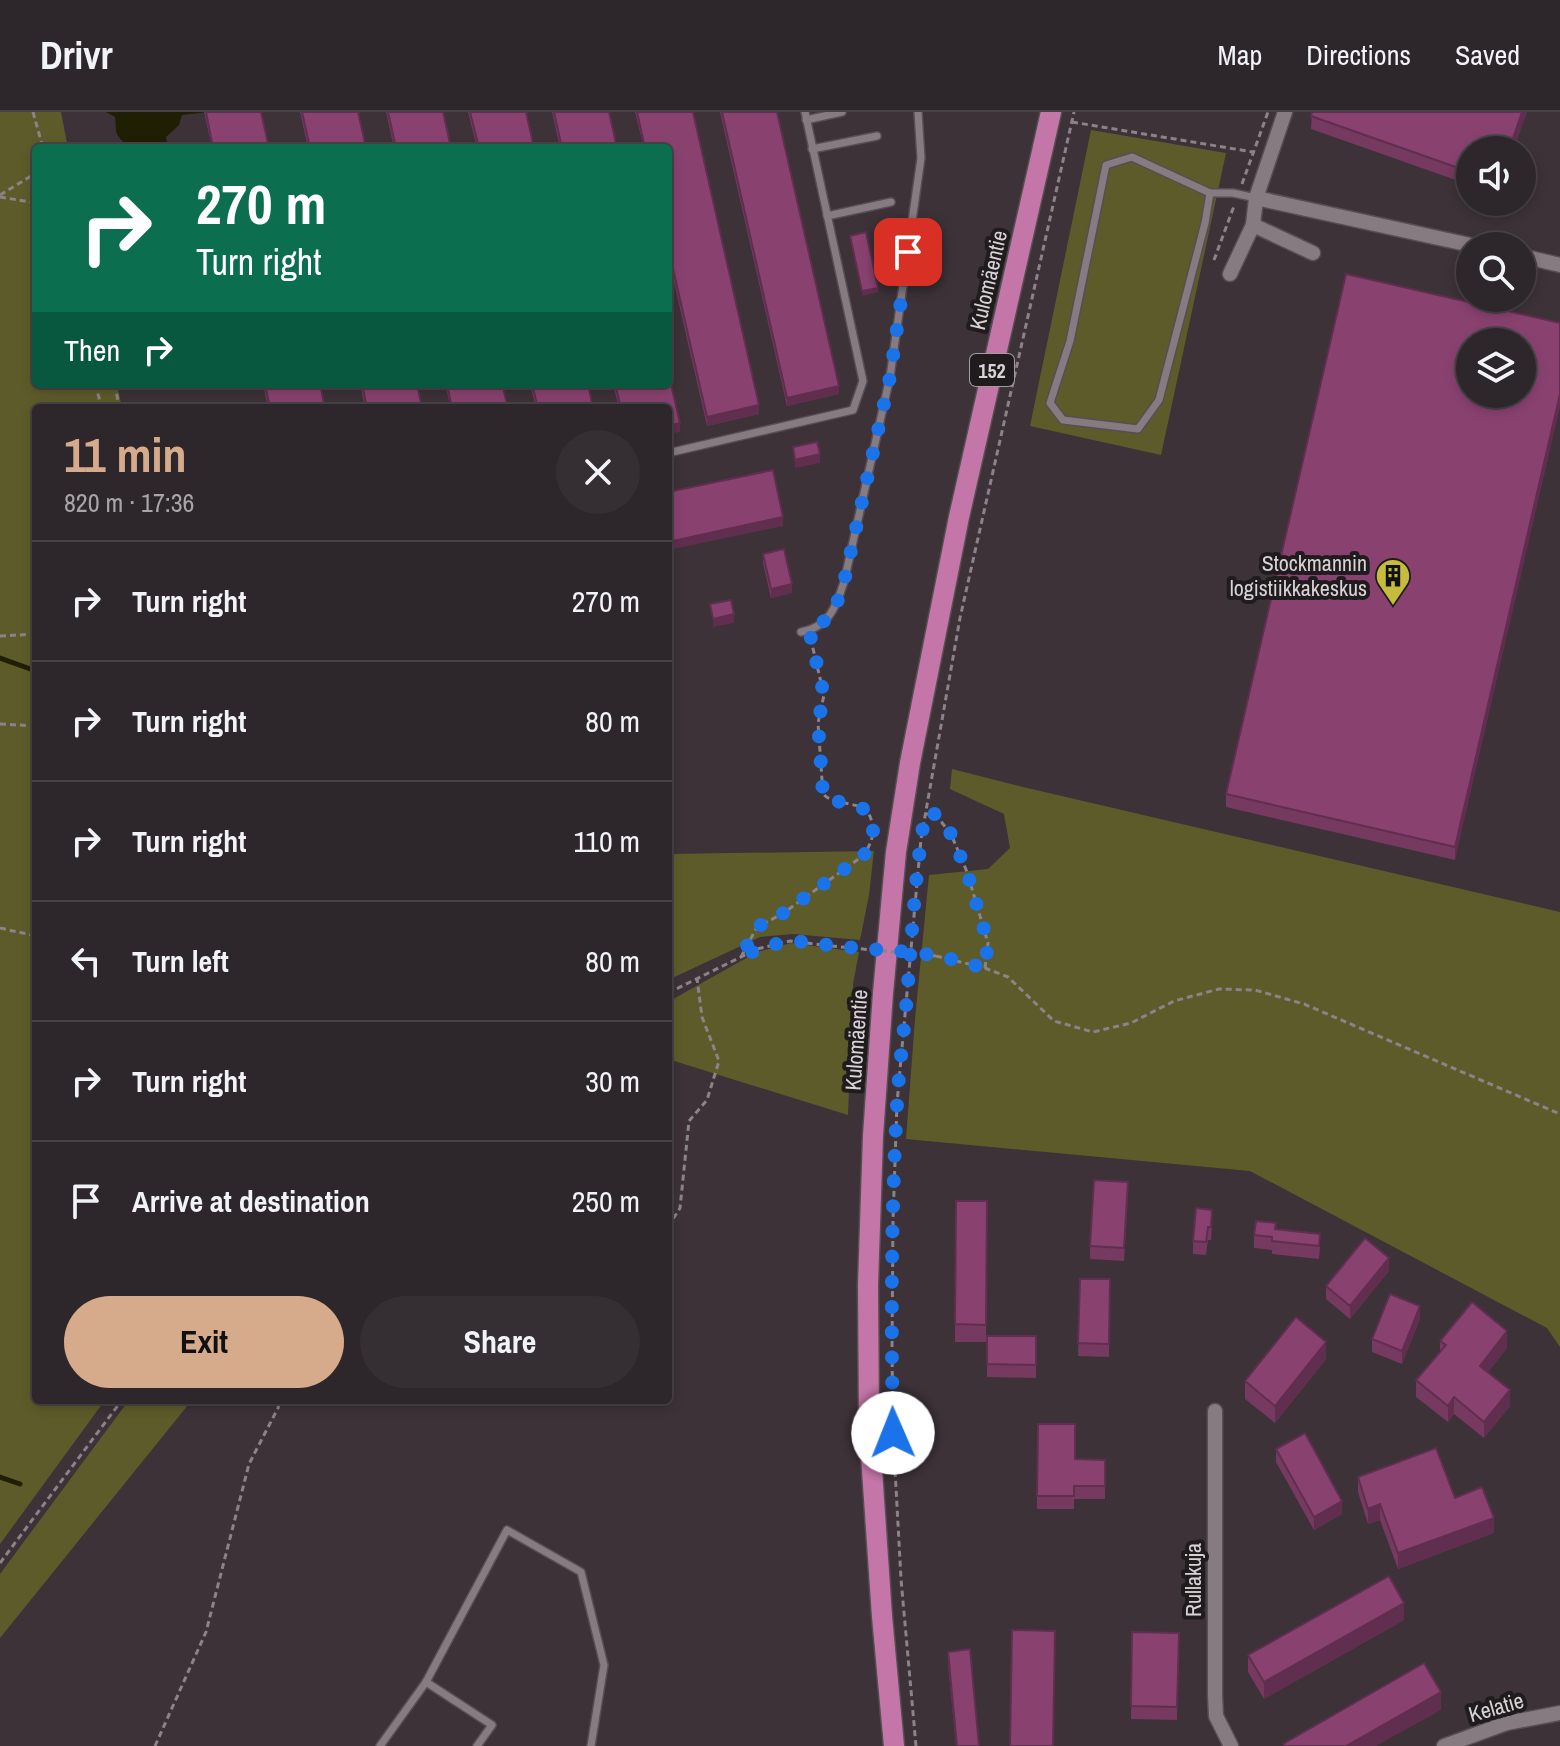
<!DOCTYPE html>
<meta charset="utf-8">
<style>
:root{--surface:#2d262a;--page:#352e32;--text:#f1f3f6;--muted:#a7a5a8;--line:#484347;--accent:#d6ab8b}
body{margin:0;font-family:"Archivo Narrow",sans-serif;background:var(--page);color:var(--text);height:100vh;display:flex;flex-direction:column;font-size:30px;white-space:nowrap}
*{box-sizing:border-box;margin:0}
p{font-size:26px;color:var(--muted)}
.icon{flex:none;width:44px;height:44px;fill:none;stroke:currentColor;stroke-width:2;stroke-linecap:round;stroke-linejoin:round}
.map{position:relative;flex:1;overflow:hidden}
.sheet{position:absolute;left:32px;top:292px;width:640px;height:1000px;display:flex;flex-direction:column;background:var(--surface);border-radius:8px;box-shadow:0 4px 12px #0003,0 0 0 2px var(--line)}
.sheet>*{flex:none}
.guide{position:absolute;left:32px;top:32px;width:640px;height:244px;border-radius:8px;box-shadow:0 4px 12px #0003,0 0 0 2px var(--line);background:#0b6e4f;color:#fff;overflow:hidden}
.tools{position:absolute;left:1456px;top:24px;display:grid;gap:16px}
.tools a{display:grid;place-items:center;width:80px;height:80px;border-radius:50%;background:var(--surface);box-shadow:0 4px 12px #0003,0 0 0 2px var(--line);font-size:40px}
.pin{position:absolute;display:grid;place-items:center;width:68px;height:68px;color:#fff;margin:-34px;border-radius:16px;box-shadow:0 4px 12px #0006}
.me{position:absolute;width:88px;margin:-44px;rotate:359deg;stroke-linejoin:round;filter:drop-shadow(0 0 6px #0008)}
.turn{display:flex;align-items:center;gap:28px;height:168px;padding:0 32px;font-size:36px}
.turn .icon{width:104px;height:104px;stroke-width:2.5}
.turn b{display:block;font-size:56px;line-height:68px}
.then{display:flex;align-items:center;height:76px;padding:0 32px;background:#0003;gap:16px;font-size:30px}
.round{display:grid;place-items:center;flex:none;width:84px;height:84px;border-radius:42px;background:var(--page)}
.head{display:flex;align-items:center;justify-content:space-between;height:136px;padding:0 32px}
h1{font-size:48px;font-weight:800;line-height:60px;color:var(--accent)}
.action{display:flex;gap:16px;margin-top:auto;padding:16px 32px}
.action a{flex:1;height:92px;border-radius:48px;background:var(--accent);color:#111;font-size:32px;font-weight:800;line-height:92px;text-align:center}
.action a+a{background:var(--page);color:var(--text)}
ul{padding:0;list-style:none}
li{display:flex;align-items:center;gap:24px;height:120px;padding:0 32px;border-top:2px solid var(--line)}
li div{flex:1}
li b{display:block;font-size:30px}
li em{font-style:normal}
header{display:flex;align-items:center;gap:48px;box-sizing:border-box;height:112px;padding:0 40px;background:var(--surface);border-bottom:2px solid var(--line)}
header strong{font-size:38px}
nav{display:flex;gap:44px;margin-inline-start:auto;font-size:28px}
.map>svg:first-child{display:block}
.green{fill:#5e5b2a}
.water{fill:#211f03}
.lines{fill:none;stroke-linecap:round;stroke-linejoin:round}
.stream{stroke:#211f03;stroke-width:5}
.lane-casing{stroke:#564e52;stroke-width:10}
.street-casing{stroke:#564e52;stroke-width:17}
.primary-casing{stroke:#564e52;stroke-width:23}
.path{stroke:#8b8388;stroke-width:3;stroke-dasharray:6 4;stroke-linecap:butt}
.lane{stroke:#877b82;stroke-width:7}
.street{stroke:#877b82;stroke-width:14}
.primary{stroke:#c476a8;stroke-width:20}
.path-bridge{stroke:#8b8388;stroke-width:3;stroke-dasharray:6 4;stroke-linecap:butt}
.wall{fill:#763960}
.shaded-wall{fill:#602e4e}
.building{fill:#894270;stroke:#602e4e;stroke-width:2;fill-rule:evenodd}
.route{stroke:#1a73e8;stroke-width:14;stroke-dasharray:0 25.2}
.labels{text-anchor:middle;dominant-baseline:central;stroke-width:8;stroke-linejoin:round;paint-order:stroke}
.shield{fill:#201c1e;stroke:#a29b9f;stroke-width:2}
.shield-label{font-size:20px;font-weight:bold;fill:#d9d2d6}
.street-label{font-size:22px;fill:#d9d2d6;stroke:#201c1e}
.poi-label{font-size:22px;fill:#d9d2d6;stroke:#201c1e;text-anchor:end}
</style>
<header>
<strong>Drivr</strong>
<nav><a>Map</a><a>Directions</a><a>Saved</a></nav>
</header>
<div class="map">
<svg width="1560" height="1634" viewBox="0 0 1560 1634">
<rect width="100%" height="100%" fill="#3c3238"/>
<g class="green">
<polygon points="0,0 61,0 68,36 36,36 36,272 117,272 122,296 36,296 36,1288 105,1288 0,1432"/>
<polygon points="1091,18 1226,41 1161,343 1030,314"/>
<polygon points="952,657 1023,675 1560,800 1560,1235 1547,1216 1250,1059 906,1027 915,907 929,763 988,757 1010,736 1004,702 950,677"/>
<polygon points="874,739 869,783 860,828 793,822 760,825 668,868 668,742"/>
<polygon points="791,831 859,840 853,872 848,1003 671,948 668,948 668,890 757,840"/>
<polygon points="129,1288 192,1288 0,1526 0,1462"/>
</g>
<path class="water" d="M106 0H209L182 3 179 13 166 25 168 36C152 36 128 40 118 24 115 20 116 11 115 5Z"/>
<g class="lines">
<g class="stream">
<polyline points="0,546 36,559"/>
<polyline points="0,1365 20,1372"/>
</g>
<defs>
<g id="lane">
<polyline points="806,8 842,0"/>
<polyline points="812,37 877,24"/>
<polygon points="1132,45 1210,81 1205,111 1159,288 1138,317 1063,308 1050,291 1070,229 1106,53"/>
<polyline points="1210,81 1233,81 1256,86"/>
<polyline points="827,104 891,90"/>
<polyline points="668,341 853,298 863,269 805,0"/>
<path d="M801 520C829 515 836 495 844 470L890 265 921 46 918 0"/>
<polyline points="426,1570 492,1613 477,1634"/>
<polyline points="380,1634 426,1570 507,1418 581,1460 604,1553 591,1634"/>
</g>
<g id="street">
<polyline points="1256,86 1475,134"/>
<polyline points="1253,113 1313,141"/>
<polyline points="1522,144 1560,153"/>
<polyline points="1230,162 1253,113 1256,86 1285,0"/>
<polyline points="1215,1299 1215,1583 1216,1604 1231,1634"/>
<polyline points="1444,1634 1507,1611 1560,1601"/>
</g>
<polyline id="primary" points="894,1634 882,1504 869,1314 868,1173 873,1024 883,881 896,740 910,651 959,405 1051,0"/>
</defs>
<use href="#lane" class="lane-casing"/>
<use href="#street" class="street-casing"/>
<use href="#primary" class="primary-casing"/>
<g class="path">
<polyline points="33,0 43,36"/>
<polyline points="1072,10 1253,40"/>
<polyline points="1242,72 1268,0"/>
<polyline points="0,83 36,61"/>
<polyline points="0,85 36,91"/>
<polyline points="1214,148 1234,94"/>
<polyline points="95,272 102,296"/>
<polyline points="115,272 119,296"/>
<polyline points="0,524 36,522"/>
<polyline points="0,612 36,614"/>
<polyline points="925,702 935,702 951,722 967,760 988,831 985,856"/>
<polyline points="0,816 36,824"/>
<polyline points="936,844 985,856 1008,865 1054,909 1093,920 1131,911 1174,889 1219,877 1255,878 1304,892 1560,1002"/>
<path d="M741 845 757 815 782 802 864 743C871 731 876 721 871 707 865 687 835 695 823 682L818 611 824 583 811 528"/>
<polyline points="668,881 757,837 790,829 831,834"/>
<polyline points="668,1115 680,1096 689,1009 707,988 719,949 702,905 697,866"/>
<polyline points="0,1451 122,1288"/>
<polyline points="155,1634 206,1520 249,1352 278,1296 280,1288"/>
<polyline points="916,1634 901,1467 893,1321 892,1238 893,1108 897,991 921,727 960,506 1074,0"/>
</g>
<use href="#lane" class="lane"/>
<use href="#street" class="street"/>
<use href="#primary" class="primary"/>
<polyline class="path-bridge" points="831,834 936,844"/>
</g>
<g class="wall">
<polygon points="204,0 261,0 269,36 212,36"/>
<polygon points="300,0 358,0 366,36 308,36"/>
<polygon points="386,0 443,0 451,36 394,36"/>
<polygon points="468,0 526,0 534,36 477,36"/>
<polygon points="552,0 609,0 617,36 560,36"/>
<polygon points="635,0 693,0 759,302 707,314 668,144 668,36 644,36"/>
<polygon points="720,0 777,0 839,282 787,294"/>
<polygon points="1312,0 1527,0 1513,38 1470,38 1470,73 1311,17"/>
<polygon points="1560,211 1455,748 1226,695 1226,682"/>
<polygon points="263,272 320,272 325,296 268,296"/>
<polygon points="360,272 417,272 422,296 365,296"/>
<polygon points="445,272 502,272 508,296 451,296"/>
<polygon points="530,272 588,272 593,296 536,296"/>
<polygon points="613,272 668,272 680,320 668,296 619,296"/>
<polygon points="763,442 792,481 771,486 763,451"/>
<polygon points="1128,1083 1124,1149 1090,1147 1090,1134"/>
<polygon points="956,1089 987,1089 986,1230 955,1230"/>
<polygon points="1212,1111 1211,1128 1208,1128 1206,1143 1193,1142 1193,1129"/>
<polygon points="1276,1117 1320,1135 1319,1147 1272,1142 1272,1138 1254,1136 1254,1123"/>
<polygon points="1389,1159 1350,1207 1326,1187 1326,1174"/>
<polygon points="1080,1167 1110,1167 1109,1245 1078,1244"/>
<polygon points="1420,1207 1402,1252 1372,1240 1372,1227"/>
<polygon points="987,1224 1036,1224 1036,1266 987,1265"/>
<polygon points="1440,1229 1507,1236 1488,1260 1510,1294 1484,1326 1454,1302 1448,1310 1416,1285 1416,1268 1440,1240"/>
<polygon points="1326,1247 1275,1311 1245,1287 1245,1269"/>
<polygon points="1276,1337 1342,1402 1314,1418 1276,1350"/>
<polygon points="1075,1347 1105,1348 1105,1387 1074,1387 1074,1397 1037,1397 1037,1384"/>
<polygon points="1358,1365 1455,1386 1494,1421 1398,1457 1380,1408 1368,1412 1358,1380"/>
<polygon points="1404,1508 1264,1587 1248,1560 1248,1543"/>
<polygon points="1132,1520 1179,1521 1177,1608 1131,1607"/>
<polygon points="948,1540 979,1634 956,1634 948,1553"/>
</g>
<g class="shaded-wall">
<polygon points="1522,0 1527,0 1513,38 1509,38"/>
<polygon points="878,176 878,180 862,184 862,179"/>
<polygon points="839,274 839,282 787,294 787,286"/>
<polygon points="1560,282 1560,295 1455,748 1455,735"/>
<polygon points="759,293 759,302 707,314 707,305"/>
<polygon points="680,311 680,320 668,322 668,314"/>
<polygon points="820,342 820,351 795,356 795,348"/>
<polygon points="783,405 783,414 668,438 668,430"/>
<polygon points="792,472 792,481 771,486 771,477"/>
<polygon points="734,502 734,511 713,515 713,507"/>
<polygon points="1389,1146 1389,1159 1350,1207 1350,1194"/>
<polygon points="1420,1194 1420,1207 1402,1252 1402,1239"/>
<polygon points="1507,1219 1507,1236 1480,1270 1480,1254"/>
<polygon points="1326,1230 1326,1247 1275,1311 1275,1294"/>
<polygon points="1510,1278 1510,1294 1484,1326 1484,1310"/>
<polygon points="1454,1285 1454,1302 1448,1310 1448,1294"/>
<polygon points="1342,1389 1342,1402 1314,1418 1314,1405"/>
<polygon points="1380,1392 1380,1408 1368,1412 1368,1397"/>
<polygon points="1494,1406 1494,1421 1398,1457 1398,1441"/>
<polygon points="1404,1491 1404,1508 1264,1587 1264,1570"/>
<polygon points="1441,1580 1441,1598 1376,1634 1346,1634"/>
</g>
<g class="building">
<polygon points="206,0 261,0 269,36 213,36"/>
<polygon points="302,0 358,0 366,36 310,36"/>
<polygon points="388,0 443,0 451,36 396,36"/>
<polygon points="470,0 526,0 534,36 479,36"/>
<polygon points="554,0 609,0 617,36 562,36"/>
<polygon points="637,0 693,0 759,293 707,305 668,135 668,36 645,36"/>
<polygon points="722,0 777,0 839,274 787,286"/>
<polygon points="1312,0 1522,0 1509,38 1470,38 1470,60 1311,4"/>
<polygon points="866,120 878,176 862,179 850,124"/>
<path d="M1346 162 1560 211V282L1455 735 1226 682ZM1470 230H1522V282H1470Z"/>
<polygon points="668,260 680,311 668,314 668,296 621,296 615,272 668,272"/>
<polygon points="265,272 320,272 325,296 270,296"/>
<polygon points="362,272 417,272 422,296 367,296"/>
<polygon points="447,272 502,272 508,296 452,296"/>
<polygon points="532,272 588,272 593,296 538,296"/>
<polygon points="817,330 820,342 795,348 793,335"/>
<polygon points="773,358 783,405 668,430 668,380"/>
<polygon points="784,437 792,472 771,477 763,442"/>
<polygon points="731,488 734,502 713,507 710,492"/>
<polygon points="1094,1068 1128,1070 1124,1136 1090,1134"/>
<polygon points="956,1089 987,1089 986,1213 955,1212"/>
<polygon points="1196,1096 1212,1098 1211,1115 1208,1115 1206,1130 1193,1129"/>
<polygon points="1256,1109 1276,1111 1275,1117 1320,1122 1319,1134 1272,1129 1272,1125 1254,1123"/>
<polygon points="1365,1126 1389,1146 1350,1194 1326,1174"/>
<polygon points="1080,1167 1110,1167 1109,1232 1078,1231"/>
<polygon points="1390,1182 1420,1194 1402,1239 1372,1227"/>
<polygon points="1472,1190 1507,1219 1480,1254 1510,1278 1484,1310 1454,1285 1448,1294 1416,1268 1446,1233 1440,1229"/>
<polygon points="1296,1205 1326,1230 1275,1294 1245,1269"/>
<polygon points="987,1224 1036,1224 1036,1253 987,1252"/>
<polygon points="1038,1312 1075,1312 1075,1347 1105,1348 1105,1374 1074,1374 1074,1384 1037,1384"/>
<polygon points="1305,1321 1342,1389 1314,1405 1276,1337"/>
<polygon points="1436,1336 1455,1386 1482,1375 1494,1406 1398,1441 1380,1392 1368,1397 1358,1365"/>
<polygon points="1389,1464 1404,1491 1264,1570 1248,1543"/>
<polygon points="1012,1518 1055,1519 1053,1634 1010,1634"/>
<polygon points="1132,1520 1179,1521 1177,1595 1131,1594"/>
<polygon points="970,1537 979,1634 957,1634 948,1540"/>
<polygon points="1424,1551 1441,1580 1346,1634 1285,1634 1283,1632"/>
</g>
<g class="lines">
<path class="route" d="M893 1321C891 1211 891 1102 897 993 899 956 904 920 907 884 912 823 915 762 925 702H935L951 722 967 760 988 831 985 856C969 852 953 847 937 844 905 838 870 838 838 834 822 833 804 828 788 830 771 832 756 838 741 845L757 815 782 802 864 743C871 731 876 721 871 707 865 687 835 695 823 682L818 611 824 583 809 518C833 507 836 495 844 470L890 265 908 140"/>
</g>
<defs>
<symbol id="building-pin" viewBox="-11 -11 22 30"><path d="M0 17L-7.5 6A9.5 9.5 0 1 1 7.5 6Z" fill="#c5bc3d" stroke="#201c1e"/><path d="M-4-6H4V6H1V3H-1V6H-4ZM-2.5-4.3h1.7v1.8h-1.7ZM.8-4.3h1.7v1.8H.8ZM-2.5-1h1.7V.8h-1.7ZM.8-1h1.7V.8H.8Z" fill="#111"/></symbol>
</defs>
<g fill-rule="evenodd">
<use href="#building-pin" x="1373" y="444" width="40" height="54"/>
</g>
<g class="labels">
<rect class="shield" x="970" y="242" width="44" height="32" rx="6"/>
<g class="shield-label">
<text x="992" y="258">152</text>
</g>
<g class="street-label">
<text transform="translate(988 168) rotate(-77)">Kulomäentie</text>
<text transform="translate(856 928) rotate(-86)">Kulomäentie</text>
<text transform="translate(1193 1468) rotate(-90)">Rullakuja</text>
<text transform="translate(1496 1595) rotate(-16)">Kelatie</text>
</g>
<g class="poi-label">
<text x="1367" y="451">Stockmannin<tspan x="1367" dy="25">logistiikkakeskus</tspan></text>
</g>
</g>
</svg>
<div class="tools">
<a><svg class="icon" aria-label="sound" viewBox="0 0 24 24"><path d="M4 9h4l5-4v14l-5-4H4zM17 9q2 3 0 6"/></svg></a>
<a><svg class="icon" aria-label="search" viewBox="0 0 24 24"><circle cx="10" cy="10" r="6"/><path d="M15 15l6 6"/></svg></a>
<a><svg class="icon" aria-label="layers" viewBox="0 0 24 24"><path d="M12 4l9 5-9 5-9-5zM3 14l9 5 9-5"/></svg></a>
</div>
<div class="pin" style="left:908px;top:140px;background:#d93025"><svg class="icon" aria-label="arrive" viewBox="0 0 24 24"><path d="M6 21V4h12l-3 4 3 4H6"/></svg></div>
<svg class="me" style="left:893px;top:1321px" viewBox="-20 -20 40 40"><circle r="19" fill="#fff"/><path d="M0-13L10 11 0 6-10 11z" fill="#1a73e8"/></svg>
<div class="guide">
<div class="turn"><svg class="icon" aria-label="right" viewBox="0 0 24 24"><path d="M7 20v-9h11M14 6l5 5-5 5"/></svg><div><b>270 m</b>Turn right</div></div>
<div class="then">Then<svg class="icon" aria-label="right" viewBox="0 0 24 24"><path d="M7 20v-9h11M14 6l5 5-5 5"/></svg></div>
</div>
<section class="sheet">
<div class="head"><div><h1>11 min</h1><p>820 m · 17:36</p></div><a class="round"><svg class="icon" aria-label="close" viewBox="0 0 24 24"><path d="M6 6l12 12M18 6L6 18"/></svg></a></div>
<ul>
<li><svg class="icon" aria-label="right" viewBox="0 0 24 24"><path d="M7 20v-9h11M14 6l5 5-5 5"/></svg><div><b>Turn right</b></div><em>270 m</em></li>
<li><svg class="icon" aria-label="right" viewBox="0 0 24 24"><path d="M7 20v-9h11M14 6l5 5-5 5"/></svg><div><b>Turn right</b></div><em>80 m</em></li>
<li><svg class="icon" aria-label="right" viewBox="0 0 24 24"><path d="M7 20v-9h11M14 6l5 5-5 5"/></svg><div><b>Turn right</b></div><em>110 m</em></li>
<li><svg class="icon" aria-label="left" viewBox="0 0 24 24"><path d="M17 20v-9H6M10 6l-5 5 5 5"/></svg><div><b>Turn left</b></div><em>80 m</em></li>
<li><svg class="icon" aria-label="right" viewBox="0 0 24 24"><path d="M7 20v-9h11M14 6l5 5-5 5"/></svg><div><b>Turn right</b></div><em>30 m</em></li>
<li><svg class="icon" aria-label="arrive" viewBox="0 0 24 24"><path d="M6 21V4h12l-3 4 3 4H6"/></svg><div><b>Arrive at destination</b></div><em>250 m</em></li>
</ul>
<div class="action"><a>Exit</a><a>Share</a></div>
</section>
</div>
